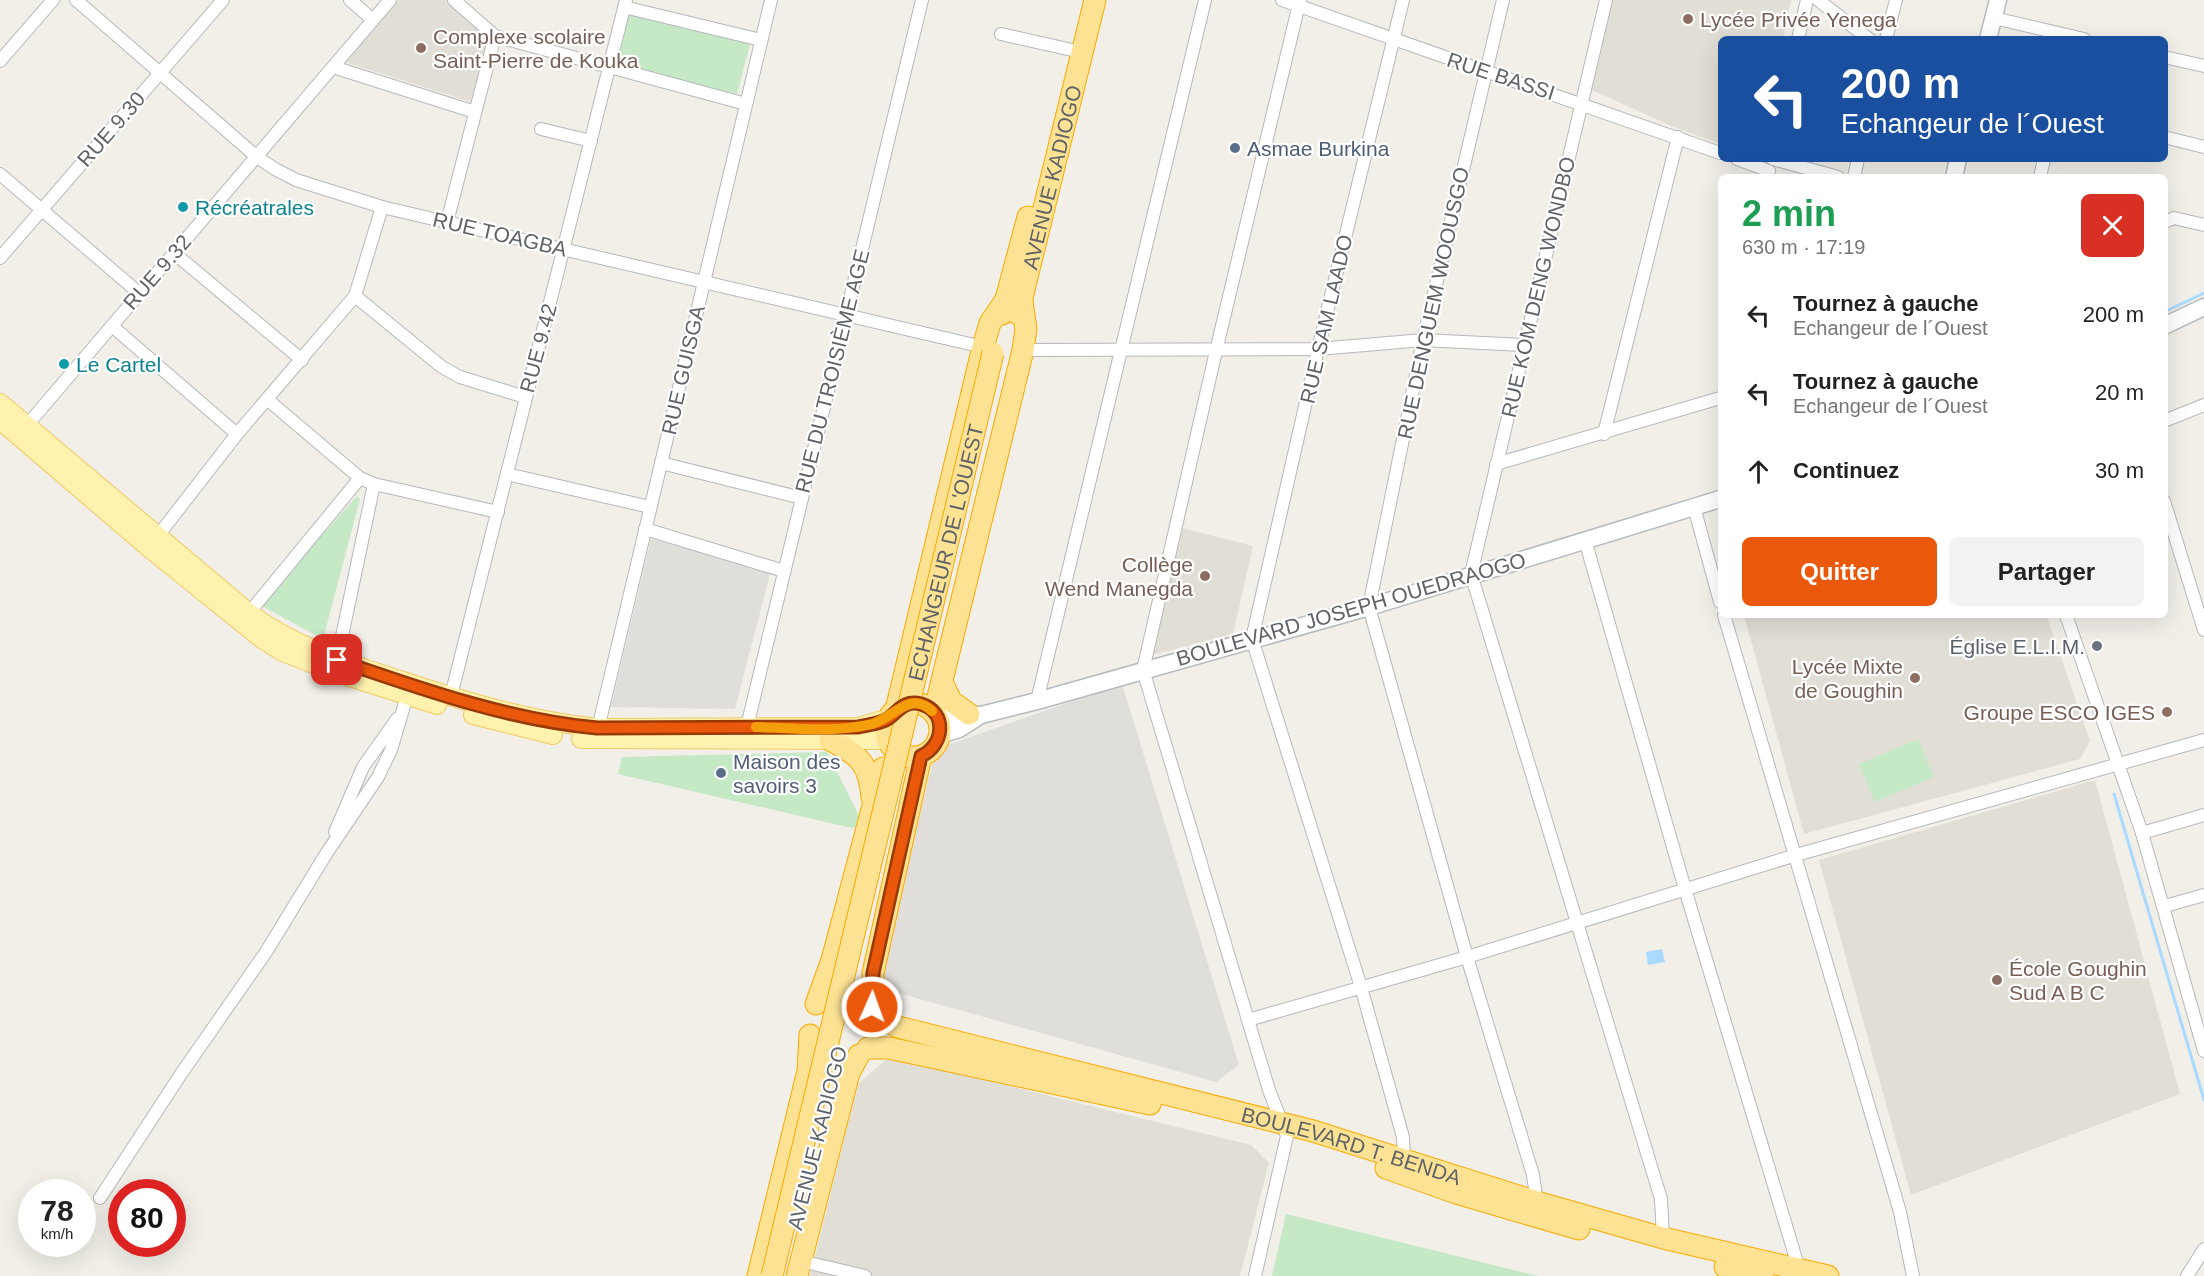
<!DOCTYPE html>
<html lang="fr">
<meta charset="utf-8">
<style>
:root{--surface:#fff;--page:#f2f2f2;--text:#222;--muted:#767676;--accent:#ea580c}
body{margin:0;font-family:Arial,sans-serif;background:var(--page);color:var(--text);height:100vh;display:flex;flex-direction:column;font-size:22px;white-space:nowrap}
*{box-sizing:border-box;margin:0}
p{font-size:20px;color:var(--muted)}
.icon{flex:none;width:33px;height:33px;fill:none;stroke:currentColor;stroke-width:2;stroke-linecap:round;stroke-linejoin:round}
.map{position:relative;flex:1;overflow:hidden}
.side{position:absolute;left:1718px;top:174px;width:450px;height:444px;display:flex;flex-direction:column;background:var(--surface);border-radius:9px;box-shadow:0 6px 24px #0002}
.side>*{flex:none}
.guide{position:absolute;left:1718px;top:36px;width:450px;height:126px;border-radius:9px;box-shadow:0 6px 24px #0002;background:#1a4fa0;color:#fff;overflow:hidden}
.speed{position:absolute;left:18px;top:1179px;display:flex;gap:12px;font-size:30px;font-weight:700;text-align:center}
.speed>*{display:grid;place-content:center;width:78px;height:78px;border-radius:50%;background:var(--surface);box-shadow:0 6px 24px #0002;line-height:1}
.speed small{font-size:15px;font-weight:400}
.speed .limit{border:9px solid #d22;background:#fff;color:#111}
.pin{position:absolute;display:grid;place-items:center;width:51px;height:51px;color:#fff;margin:-26px;border-radius:12px;box-shadow:0 3px 9px #0006}
.me{position:absolute;width:66px;margin:-33px;rotate:2deg;stroke-linejoin:round;filter:drop-shadow(0 0 4px #0008)}
.turn{display:flex;align-items:center;gap:21px;height:126px;padding:0 24px;font-size:27px}
.turn .icon{width:78px;height:78px;stroke-width:2.5}
.turn b{display:block;font-size:42px;line-height:51px}
.round{display:grid;place-items:center;flex:none;width:63px;height:63px;border-radius:9px;background:var(--page)}
.summary{display:flex;align-items:center;justify-content:space-between;height:102px;padding:0 24px}
h1{font-size:36px;font-weight:700;line-height:45px;color:#1e9e55}
.primary-button{display:flex;gap:12px;margin-top:auto;padding:12px 24px}
.primary-button a{flex:1;height:69px;border-radius:9px;background:var(--accent);color:#fff;font-size:24px;font-weight:700;line-height:69px;text-align:center}
.primary-button a+a{background:var(--page);color:var(--text)}
ul{padding:0;list-style:none}
li{display:flex;align-items:center;gap:18px;height:78px;padding:0 24px}
li div{flex:1}
li b{display:block;font-size:22px}
li em{font-style:normal}
.map>svg:first-child{display:block}
.industrial{fill:#e0deda}
.education{fill:#e1ded6}
.green{fill:#c5e8c5}
.water{fill:#aadaff}
.lines{fill:none;stroke-linecap:round;stroke-linejoin:round}
.stream{stroke:#aadaff;stroke-width:3}
.street-casing{stroke:#b5b8bc;stroke-width:14}
.secondary-casing{stroke:#b6babf;stroke-width:19}
.primary-casing{stroke:#f2c960;stroke-width:20}
.highway-casing{stroke:#f9ab00;stroke-width:23}
.street{stroke:#fff;stroke-width:12}
.secondary{stroke:#fff;stroke-width:16}
.primary{stroke:#fff2af;stroke-width:18}
.highway{stroke:#fde293;stroke-width:21}
.highway-bridge-casing{stroke:#f9ab00;stroke-width:23;stroke-linecap:butt}
.highway-bridge{stroke:#fde293;stroke-width:21}
.route-casing{stroke:#983908;stroke-width:15}
.route{stroke:#ea580c;stroke-width:10}
.slow{stroke:#f59e0b;stroke-width:10}
.education-dot{fill:#8d6e63;stroke:#fff;stroke-width:2}
.service-dot{fill:#5c6f8a;stroke:#fff;stroke-width:2}
.culture-dot{fill:#0f9aa8;stroke:#fff;stroke-width:2}
.worship-dot{fill:#6b7280;stroke:#fff;stroke-width:2}
.labels{text-anchor:middle;dominant-baseline:central;stroke-width:4.5;stroke-linejoin:round;paint-order:stroke}
.education-label{font-size:21px;fill:#785e54;stroke:#fff;text-anchor:start}
.street-label{font-size:21px;fill:#5f6368;stroke:#fff}
.service-label{font-size:21px;fill:#4e5e75;stroke:#fff;text-anchor:start}
.culture-label{font-size:21px;fill:#0d838f;stroke:#fff;text-anchor:start}
.worship-label{font-size:21px;fill:#5b616d;stroke:#fff;text-anchor:end}
</style>
<div class="map">
<svg width="2204" height="1276" viewBox="0 0 2204 1276">
<rect width="100%" height="100%" fill="#f1efe8"/>
<g class="industrial">
<polygon points="651,539 771,570 735,709 611,707"/>
<polygon points="1122,684 1239,1065 1216,1082 877,987 936,749"/>
</g>
<g class="education">
<polygon points="399,0 448,0 488,34 471,102 345,62"/>
<polygon points="1613,0 1791,0 1783,39 1720,39 1720,144 1671,126 1592,90"/>
<polygon points="1182,528 1253,546 1233,634 1148,656"/>
<polygon points="1744,615 2046,615 2090,741 2080,759 1804,834"/>
<polygon points="2095,780 2180,1094 1911,1195 1819,860"/>
<polygon points="889,1057 1251,1145 1269,1163 1240,1276 810,1276 858,1084"/>
</g>
<g class="green">
<polygon points="629,14 750,44 737,94 617,64"/>
<polygon points="357,496 360,499 323,639 260,605"/>
<polygon points="1918,739 1934,777 1875,802 1859,764"/>
<polygon points="827,752 860,818 858,826 852,828 618,774 622,757"/>
<polygon points="1286,1214 1538,1276 1272,1276"/>
</g>
<polygon class="water" points="1662,949 1665,962 1648,965 1646,952"/>
<g class="lines">
<g class="stream">
<polyline points="2164,312 2204,293"/>
<polyline points="2114,794 2204,1100"/>
</g>
<defs>
<g id="street">
<polyline points="76,0 257,157 275,169 296,180 382,207 983,347"/>
<polyline points="350,0 373,20"/>
<polyline points="454,0 495,36 746,104"/>
<polyline points="1282,0 1720,153"/>
<polyline points="1403,0 1318,349 1252,639 1361,987 1403,1137 1404,1160"/>
<polyline points="1503,0 1423,340 1369,607 1467,957 1533,1175 1537,1202"/>
<polyline points="1606,0 1471,574 1661,1199 1663,1238"/>
<polyline points="1818,0 1869,39"/>
<polyline points="624,7 761,40"/>
<polyline points="1994,18 2084,39"/>
<polyline points="1001,34 1072,50"/>
<polyline points="1798,39 1807,0"/>
<polyline points="1886,39 1896,0"/>
<polyline points="2164,57 2204,66"/>
<polyline points="0,61 53,0"/>
<polyline points="333,67 475,112"/>
<polyline points="541,129 591,141"/>
<polyline points="2164,137 2204,147"/>
<polyline points="1737,159 1769,171"/>
<polyline points="1773,159 1838,177"/>
<polyline points="0,174 139,293"/>
<polyline points="1854,177 1858,159"/>
<polyline points="2040,177 2044,159"/>
<polyline points="447,222 495,36"/>
<polyline points="2164,222 2174,218 2204,225"/>
<polyline points="174,253 302,360"/>
<polyline points="0,258 223,0"/>
<polyline points="355,296 442,367 460,377 525,397"/>
<polyline points="112,326 237,434"/>
<polyline points="1023,350 1318,349 1423,340 1523,345"/>
<polyline points="268,400 360,478 374,484 498,512"/>
<polyline points="2164,421 2204,405"/>
<polyline points="23,430 390,0"/>
<polyline points="1604,434 1678,137"/>
<polyline points="661,463 802,498"/>
<polyline points="1496,464 1720,398"/>
<polyline points="507,474 650,507"/>
<polyline points="2164,501 2204,630"/>
<polyline points="1694,507 1720,602"/>
<polyline points="645,529 784,571"/>
<polyline points="157,537 237,434 355,296 382,207"/>
<polyline points="1585,540 1685,889 1799,1269"/>
<polyline points="249,613 360,478"/>
<polyline points="1724,615 1900,1212 1913,1276"/>
<polyline points="2066,615 2142,833 2204,1051"/>
<polyline points="337,660 374,484"/>
<polyline points="451,696 626,0"/>
<polyline points="1037,701 1205,0"/>
<polyline points="597,733 771,0"/>
<polyline points="745,735 922,0"/>
<polyline points="335,832 363,767 397,719"/>
<polyline points="2142,833 2204,815"/>
<polyline points="2165,906 2204,895"/>
<polyline points="1248,1020 1467,957 1796,855 2204,740"/>
<polyline points="100,1198 181,1074 266,952 326,854 378,777 391,750 407,696"/>
<polyline points="801,1261 865,1276"/>
<polyline points="1255,1276 1287,1136 1269,1090 1143,670 1216,351 1300,0"/>
<polyline points="2187,1276 2204,1249"/>
</g>
<g id="secondary">
<polyline points="1988,39 1998,0"/>
<polyline points="1954,177 1958,159"/>
<polyline points="2164,326 2204,307"/>
<polyline points="939,720 961,714 981,715 1037,701 1369,607 1720,499"/>
<polyline points="940,735 959,729 981,715"/>
</g>
<g id="primary">
<path d="M0 403 249 613C296 648 348 663 403 681 466 702 531 721 598 728L858 727 889 718"/>
<polyline points="0,420 148,547 262,639 283,652 334,672 437,705"/>
<polyline points="473,715 553,735"/>
<polyline points="581,739 888,740"/>
</g>
<g id="highway">
<polyline points="1002,314 1028,217"/>
<path id="s1" d="M1018 314 1095 0"/>
<polyline points="942,682 951,701 969,714"/>
<circle cx="913" cy="730" r="27"/>
<polyline points="896,710 983,347 990,323 1005,301"/>
<polyline points="934,713 1023,350 1026,329 1022,301"/>
<path d="M830 740C859 755 869 763 872 797"/>
<polyline points="816,1004 832,960 883,768"/>
<polyline points="872,1007 873,973 921,756"/>
<path id="s2" d="M875 1014 898 1027 1313 1131 1537 1202 1663 1238 1828 1276"/>
<polyline points="868,1048 889,1048 1150,1104"/>
<polyline points="1386,1168 1456,1193 1579,1229"/>
<polyline points="1725,1267 1763,1276"/>
<polyline points="758,1276 808,1071 810,1035"/>
<polyline points="797,1276 849,1073 859,1055"/>
</g>
</defs>
<use href="#street" class="street-casing"/>
<use href="#secondary" class="secondary-casing"/>
<use href="#primary" class="primary-casing"/>
<use href="#highway" class="highway-casing"/>
<use href="#street" class="street"/>
<use href="#secondary" class="secondary"/>
<use href="#primary" class="primary"/>
<use href="#highway" class="highway"/>
<defs>
<g id="highway-bridge">
<path id="s3" d="M772 1276 993 353"/>
</g>
</defs>
<use href="#highway-bridge" class="highway-bridge-casing"/>
<use href="#highway-bridge" class="highway-bridge"/>
</g>
<g class="lines">
<defs>
<path id="route" d="M337 660C421 689 509 720 597 728L858 727C867 725 881 724 889 718 899 710 905 700 921 704 948 712 944 746 921 756L873 973 872 1007"/>
</defs>
<use href="#route" class="route-casing"/>
<use href="#route" class="route"/>
<path class="slow" d="M756 727C794 728 835 733 872 724 894 718 909 690 932 711"/>
</g>
<g class="education-dot">
<circle cx="1688" cy="19" r="6"/>
<circle cx="421" cy="48" r="6"/>
<circle cx="1205" cy="576" r="6"/>
<circle cx="1915" cy="678" r="6"/>
<circle cx="2167" cy="712" r="6"/>
<circle cx="1997" cy="980" r="6"/>
</g>
<g class="service-dot">
<circle cx="1235" cy="148" r="6"/>
<circle cx="721" cy="773" r="6"/>
</g>
<g class="culture-dot">
<circle cx="183" cy="207" r="6"/>
<circle cx="64" cy="364" r="6"/>
</g>
<circle class="worship-dot" cx="2097" cy="646" r="6"/>
<g class="labels">
<g class="education-label">
<text x="1700" y="19">Lycée Privée Yenega</text>
<text x="433" y="36">Complexe scolaire<tspan x="433" dy="24">Saint-Pierre de Kouka</tspan></text>
<text x="1193" y="564" text-anchor="end">Collège<tspan x="1193" dy="24">Wend Manegda</tspan></text>
<text x="1903" y="666" text-anchor="end">Lycée Mixte<tspan x="1903" dy="24">de Goughin</tspan></text>
<text x="2155" y="712" text-anchor="end">Groupe ESCO IGES</text>
<text x="2009" y="968">École Goughin<tspan x="2009" dy="24">Sud A B C</tspan></text>
</g>
<g class="street-label">
<text transform="translate(1501 76) rotate(18)">RUE BASSI</text>
<text transform="translate(111 129) rotate(-49)">RUE 9.30</text>
<text stroke="none"><textPath href="#s1" startOffset="141">AVENUE KADIOGO</textPath></text>
<text transform="translate(500 234) rotate(13)">RUE TOAGBA</text>
<text transform="translate(157 272) rotate(-49)">RUE 9.32</text>
<text transform="translate(1538 287) rotate(-77)">RUE KOM DENG WONDBO</text>
<text transform="translate(1433 303) rotate(-78)">RUE DENGUEM WOOUSGO</text>
<text transform="translate(1326 319) rotate(-77)">RUE SAM LAADO</text>
<text transform="translate(538 348) rotate(-75)">RUE 9.42</text>
<text transform="translate(683 370) rotate(-77)">RUE GUISGA</text>
<text transform="translate(832 371) rotate(-76)">RUE DU TROISIÈME AGE</text>
<text stroke="none"><textPath href="#s3" startOffset="744">ECHANGEUR DE L'OUEST</textPath></text>
<text transform="translate(1351 609) rotate(-16)">BOULEVARD JOSEPH OUEDRAOGO</text>
<text transform="translate(817 1138) rotate(-76)">AVENUE KADIOGO</text>
<text stroke="none"><textPath href="#s2" startOffset="495">BOULEVARD T. BENDA</textPath></text>
</g>
<g class="service-label">
<text x="1247" y="148">Asmae Burkina</text>
<text x="733" y="761">Maison des<tspan x="733" dy="24">savoirs 3</tspan></text>
</g>
<g class="culture-label">
<text x="195" y="207">Récréatrales</text>
<text x="76" y="364">Le Cartel</text>
</g>
<g class="worship-label">
<text x="2085" y="646">Église E.L.I.M.</text>
</g>
</g>
</svg>
<div class="speed"><div>78<small>km/h</small></div><div class="limit">80</div></div>
<div class="pin" style="left:337px;top:660px;background:#d93025"><svg class="icon" aria-label="arrive" viewBox="0 0 24 24"><path d="M6 21V4h12l-3 4 3 4H6"/></svg></div>
<svg class="me" style="left:872px;top:1007px" viewBox="-20 -20 40 40"><circle r="17" fill="#ea580c" stroke="#fff" stroke-width="3"/><path d="M0-11L8 9 0 5-8 9z" fill="#fff"/></svg>
<div class="guide">
<div class="turn"><svg class="icon" aria-label="left" viewBox="0 0 24 24"><path d="M17 20v-9H6M10 6l-5 5 5 5"/></svg><div><b>200 m</b>Echangeur de l´Ouest</div></div>
</div>
<section class="side">
<div class="summary"><div><h1>2 min</h1><p>630 m · 17:19</p></div><a class="round" style="background:#d93025;color:#fff"><svg class="icon" aria-label="close" viewBox="0 0 24 24"><path d="M6 6l12 12M18 6L6 18"/></svg></a></div>
<ul>
<li><svg class="icon" aria-label="left" viewBox="0 0 24 24"><path d="M17 20v-9H6M10 6l-5 5 5 5"/></svg><div><b>Tournez à gauche</b><p>Echangeur de l´Ouest</p></div><em>200 m</em></li>
<li><svg class="icon" aria-label="left" viewBox="0 0 24 24"><path d="M17 20v-9H6M10 6l-5 5 5 5"/></svg><div><b>Tournez à gauche</b><p>Echangeur de l´Ouest</p></div><em>20 m</em></li>
<li><svg class="icon" aria-label="ahead" viewBox="0 0 24 24"><path d="M12 20V5M6 11l6-6 6 6"/></svg><div><b>Continuez</b></div><em>30 m</em></li>
</ul>
<div class="primary-button"><a>Quitter</a><a>Partager</a></div>
</section>
</div>
